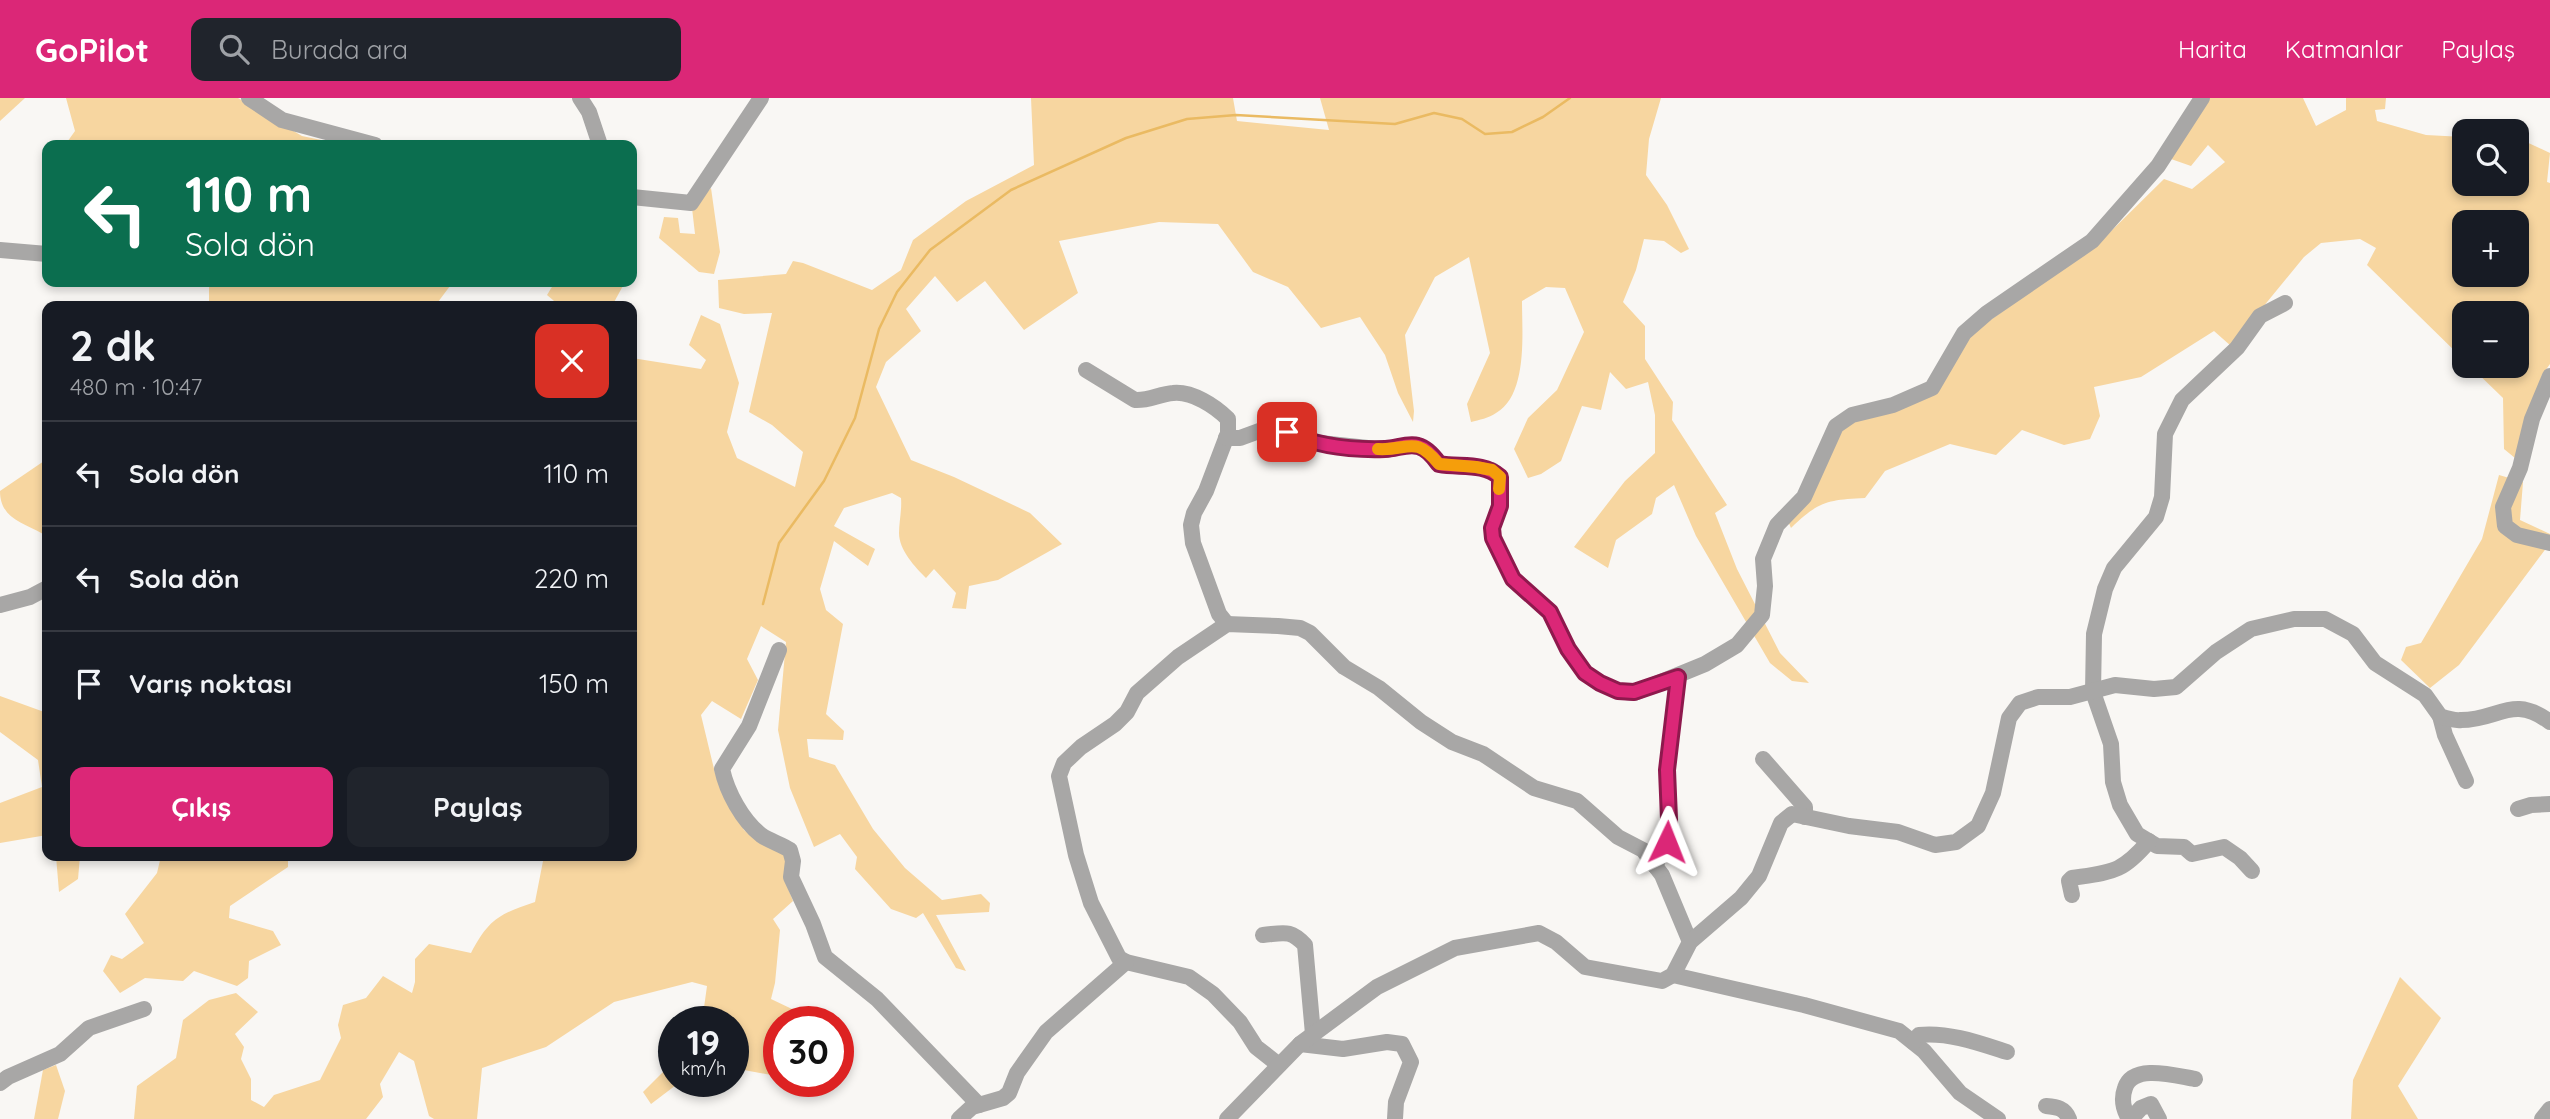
<!DOCTYPE html>
<html lang="tr">
<meta charset="utf-8">
<style>
:root{--surface:#171b24;--page:#20242c;--text:#f1f3f6;--muted:#9ea1a6;--line:#363941;--accent:#db2777}
body{margin:0;font-family:Quicksand,sans-serif;background:var(--page);color:var(--text);height:100vh;display:flex;flex-direction:column;font-size:26px;white-space:nowrap}
*{box-sizing:border-box;margin:0}
p{font-size:23px;color:var(--muted)}
.icon{flex:none;width:38px;height:38px;fill:none;stroke:currentColor;stroke-width:2;stroke-linecap:round;stroke-linejoin:round}
.map{position:relative;flex:1;overflow:hidden}
.panel{position:absolute;left:42px;top:203px;width:595px;height:560px;display:flex;flex-direction:column;background:var(--surface);border-radius:14px;box-shadow:0 4px 10px #0003}
.panel>*{flex:none}
.top-card{position:absolute;left:42px;top:42px;width:595px;height:147px;border-radius:14px;box-shadow:0 4px 10px #0003;background:#0b6e4f;color:#fff;overflow:hidden}
.controls{position:absolute;left:2452px;top:21px;display:grid;gap:14px}
.controls a{display:grid;place-items:center;width:77px;height:77px;border-radius:14px;background:var(--surface);box-shadow:0 4px 10px #0003;font-size:35px}
.speed{position:absolute;left:658px;top:908px;display:flex;gap:14px;font-size:35px;font-weight:700;text-align:center}
.speed>*{display:grid;place-content:center;width:91px;height:91px;border-radius:50%;background:var(--surface);box-shadow:0 4px 10px #0003;line-height:1}
.speed small{font-size:18px;font-weight:400}
.speed .limit{border:10px solid #d22;background:#fff;color:#111}
.pin{position:absolute;display:grid;place-items:center;width:60px;height:60px;color:#fff;margin:-30px;border-radius:14px;box-shadow:0 4px 10px #0006}
.me{position:absolute;width:77px;margin:-38px;rotate:2deg;stroke-linejoin:round;filter:drop-shadow(0 0 5px #0008)}
.turn{display:flex;align-items:center;gap:24px;height:147px;padding:0 28px;font-size:32px}
.turn .icon{width:91px;height:91px;stroke-width:2.5}
.turn b{display:block;font-size:49px;line-height:60px}
.round{display:grid;place-items:center;flex:none;width:74px;height:74px;border-radius:14px;background:var(--page)}
.overview{display:flex;align-items:center;justify-content:space-between;height:119px;padding:0 28px}
h1{font-size:42px;font-weight:700;line-height:52px}
.primary-button{display:flex;gap:14px;margin-top:auto;padding:14px 28px}
.primary-button a{flex:1;height:80px;border-radius:14px;background:var(--accent);color:#fff;font-size:28px;font-weight:700;line-height:80px;text-align:center}
.primary-button a+a{background:var(--page);color:var(--text)}
ul{padding:0;list-style:none}
li{display:flex;align-items:center;gap:21px;height:105px;padding:0 28px;border-top:2px solid var(--line)}
li div{flex:1}
li b{display:block;font-size:26px}
li em{font-style:normal}
header{display:flex;align-items:center;gap:42px;box-sizing:border-box;height:98px;padding:0 35px;background:var(--accent);color:#fff}
header strong{font-size:33px}
nav{display:flex;gap:38px;margin-inline-start:auto;font-size:24px}
.search{width:490px;height:63px;background:var(--page);display:flex;align-items:center;gap:18px;box-sizing:border-box;padding:0 24px;border-radius:14px;color:var(--muted);font-size:26px}
.map>svg:first-child{display:block}
.green{fill:#f7d6a0;fill-rule:evenodd}
.lines{fill:none;stroke-linecap:round;stroke-linejoin:round}
.stream{stroke:#eaba62;stroke-width:2.5}
.minor{stroke:#a8a7a6;stroke-width:16}
.route-casing{stroke:#8e194d;stroke-width:18}
.route{stroke:#db2777;stroke-width:12}
.slow{stroke:#f59e0b;stroke-width:12}
</style>
<header>
<strong>GoPilot</strong>
<div class="search"><svg class="icon" aria-label="search" viewBox="0 0 24 24"><circle cx="10" cy="10" r="6"/><path d="M15 15l6 6"/></svg>Burada ara</div>
<nav><a>Harita</a><a>Katmanlar</a><a>Paylaş</a></nav>
</header>
<div class="map">
<svg width="2550" height="1021" viewBox="0 0 2550 1021">
<rect width="100%" height="100%" fill="#f9f7f4"/>
<g class="green">
<polygon points="0,0 25,0 0,23"/>
<polygon points="66,0 238,0 302,38 345,47 65,47 75,33"/>
<path d="M1031 0H1233L1237 23 1329 32 1320 0H1661L1649 41 1646 77 1667 107 1689 151 1681 155 1664 143 1644 141 1636 172 1623 204 1645 228V261L1673 304 1672 322 1727 407 1715 415 1737 471 1780 555 1809 585 1792 583 1770 565 1696 438 1674 387 1656 400 1652 416 1616 442 1608 470 1574 449 1625 383 1655 355V317L1648 284 1626 291 1610 274 1601 312 1582 308 1561 363 1541 376 1528 380 1514 351 1528 320 1557 292 1584 234 1565 190 1546 189 1522 203C1522 235 1528 297 1496 315 1489 320 1479 322 1471 324L1467 306 1490 255 1469 159 1435 179 1405 237 1414 313 1413 324 1398 295 1385 257 1360 219 1321 230 1288 189 1253 174 1218 126 1159 124 1059 143 1078 195 1024 232 985 183 957 204 935 178 906 211 921 233 886 264 876 289 911 362 954 379 1030 415 1062 446 998 482 969 488 966 511 952 510 956 495 934 471 926 480C915 469 899 452 899 435 899 424 902 412 901 400L892 395 844 410 834 428 875 451 868 468 834 443 820 491 826 512 843 526 826 616 844 633 843 642 807 641 809 659 835 667 873 731 905 770 942 802 981 796 990 805 989 814 936 817 966 873 956 870 923 815 916 820 891 811 855 771 857 759 840 736 814 749 790 690 778 632 786 544 761 528 747 561 758 582 741 621 712 603 701 617 715 675 744 732 760 744 781 752 786 760V785L793 803 773 821 780 832 775 885 771 901 813 921 811 924H779V965L771 977 733 970V924H702L707 888 692 884 614 904 546 949 482 970 477 1021H434L429 1018 414 963 399 954 380 986 383 999 366 1021H134L137 988 176 960 183 922 209 902 236 895 258 914 235 936 244 949 241 961 251 981V1002L264 1009 274 997 320 982 341 940 338 927 343 907 366 900 383 878 412 895 415 884V861L429 846 471 855C489 821 499 816 535 804L544 758H632V260L701 271 706 262 689 247 701 217 720 226 739 285 727 334 737 360 795 389 803 354 772 327 749 314 772 215 744 216 719 210 718 182 786 176 793 163 803 165 872 192 901 172 913 142 966 103 1034 67Z"/>
<path d="M2209 0H2303L2316 28 2346 12V0H2386L2385 11 2375 12 2377 23 2426 37 2464 39V86H2516L2517 42H2522L2550 55 2547 84 2550 85V266L2542 277 2515 360 2504 351 2503 300 2470 268H2516V215H2464V262L2367 167 2376 150 2360 141 2321 145 2304 159 2231 248 2214 233 2141 279 2094 289 2100 318 2090 341 2064 347 2022 332 1996 357 1950 346 1885 373 1865 400C1827 402 1819 403 1791 430L1788 423 1837 336 1858 320 1904 308 1975 233 2100 144 2164 81 2192 91 2225 64 2208 47 2191 68 2171 61ZM2464 124H2516V177H2464Z"/>
<polygon points="711,90 720,154 714,176 699,174 659,140 664,119 678,120 680,135 695,136 692,110"/>
<polygon points="209,184 453,184 435,208 209,208"/>
<polygon points="555,184 625,184 612,208 560,208 547,197"/>
<path d="M47 361V429L43 436C22 424 0 420 0 393Z"/>
<polygon points="2499,377 2523,384 2520,422 2550,436 2550,445 2459,567 2430,590 2401,562 2406,549 2421,545 2482,441"/>
<polygon points="0,598 47,615 47,737 0,745 0,705 42,689 38,662 0,634"/>
<polygon points="56,758 80,758 78,781 59,794"/>
<polygon points="161,758 291,758 288,759 288,769 230,808 229,820 273,833 281,847 249,863 248,880 237,888 194,873 183,883 145,880 120,895 103,873 111,857 122,861 144,845 125,816 157,775"/>
<polygon points="2400,879 2441,920 2398,988 2418,1021 2351,1021 2353,982"/>
<polygon points="674,963 674,984 680,984 651,1006 643,994"/>
<polygon points="56,967 65,993 58,1021 34,1021 43,972"/>
</g>
<g class="lines">
<polyline class="stream" points="763,506 779,445 824,383 855,320 879,231 897,194 930,152 1011,92 1126,40 1187,21 1236,17 1395,26 1434,15 1462,21 1485,36 1512,34 1543,19 1570,0"/>
<g class="minor">
<polyline points="249,0 282,22 375,47"/>
<polyline points="580,0 589,14 600,47"/>
<polyline points="632,99 691,105 761,0"/>
<polyline points="0,152 47,156"/>
<path d="M1086 272 1135 302C1148 303 1160 296 1173 295 1192 293 1215 308 1228 321V335L1206 393 1194 415 1191 427 1193 445 1219 516 1227 526"/>
<polyline points="2550,278 2532,321 2520,370 2503,409 2505,428 2517,437 2550,445"/>
<polyline points="1226,340 1240,340 1278,326 1300,340 1320,345 1387,352 1401,348 1419,348 1429,354 1439,366 1476,369 1492,372 1500,379 1500,408 1492,430 1493,440 1513,481 1550,514 1568,551 1585,575 1600,585 1618,593 1634,595 1705,566 1737,547 1762,517 1765,488 1763,461 1777,427 1804,399 1836,328 1852,317 1893,307 1932,290 1964,235 1987,215 2092,143 2158,68 2202,0"/>
<polyline points="0,507 30,499 47,490"/>
<path d="M779 552 749 628 722 671C727 694 742 722 761 737 769 743 781 746 790 752L793 763 791 779 813 826 825 859 877 901 979 1007"/>
<polyline points="2440,618 2445,637 2466,683"/>
<polyline points="1763,661 1805,709 1805,719"/>
<polyline points="2518,711 2531,707 2550,706"/>
<polyline points="1655,768 1667,744 1669,721 1667,672 1678,579"/>
<polyline points="2252,773 2240,760 2224,749 2192,756 2184,749 2157,748 2137,736 2120,707 2113,684 2111,646 2093,594 2094,536 2105,491 2114,470 2156,419 2162,399 2165,336 2182,302 2237,250 2260,218 2285,205"/>
<path d="M2072 797 2069 783 2072 780C2112 774 2122 775 2149 743"/>
<path d="M1263 837C1284 835 1290 831 1305 847L1313 936"/>
<polyline points="1673,877 1804,907 1899,933 1924,953 1960,995 1998,1021"/>
<path d="M1913 944 1919 937C1949 934 1979 945 2007 954"/>
<polyline points="1300,946 1343,951 1387,944 1402,946 1411,964 1396,1004 1395,1021"/>
<polyline points="1279,967 1256,949 1240,924 1213,896 1189,879 1126,864 1119,860 1091,805 1076,757 1059,678 1064,665 1081,649 1115,626 1127,614 1137,595 1178,559 1227,526 1278,528 1300,530 1310,535 1344,569 1379,590 1421,624 1452,644 1483,656 1534,690 1577,703 1618,739 1643,752 1662,777 1690,844"/>
<polyline points="0,985 8,979 60,956 89,930 144,911"/>
<path d="M2046 1008C2057 1009 2065 1010 2069 1021"/>
<polyline points="959,1021 972,1009 1003,1000 1009,995 1017,975 1046,934 1126,864"/>
<path d="M1227 1021 1300 946 1377 889 1455 850 1539 835 1556 844 1585 869 1662 883 1673 877 1690 844 1741 800 1759 778 1781 725 1792 716 1849 728 1898 734 1935 747 1956 744 1978 728 1993 695 2009 620 2020 605 2038 599H2070L2115 587 2154 591 2176 589 2216 554 2251 531 2294 521H2325L2353 536 2375 565 2425 597 2440 618C2446 620 2455 623 2461 622 2499 622 2512 596 2550 624"/>
<path d="M2129 1021C2123 1011 2121 1001 2125 990 2133 965 2176 978 2195 981"/>
<polyline points="2131,1021 2141,1010 2151,1006 2159,1021"/>
<polyline points="2542,1021 2550,1011"/>
</g>
</g>
<g class="lines">
<defs>
<path id="route" d="M1287 334C1316 348 1353 352 1385 351 1396 351 1407 345 1418 348 1427 350 1434 359 1439 366 1460 370 1483 364 1500 379V408L1492 430 1493 440 1513 481 1550 514 1568 551 1585 575 1600 585 1618 593 1634 594 1678 579 1667 672 1669 721 1667 744"/>
</defs>
<use href="#route" class="route-casing"/>
<use href="#route" class="route"/>
<path class="slow" d="M1378 351C1409 353 1414 336 1439 366L1476 369 1492 372 1500 379 1499 391"/>
</g>
</svg>
<div class="controls">
<a><svg class="icon" aria-label="search" viewBox="0 0 24 24"><circle cx="10" cy="10" r="6"/><path d="M15 15l6 6"/></svg></a>
<a>+</a>
<a>−</a>
</div>
<div class="speed"><div>19<small>km/h</small></div><div class="limit">30</div></div>
<div class="pin" style="left:1287px;top:334px;background:#d93025"><svg class="icon" aria-label="arrive" viewBox="0 0 24 24"><path d="M6 21V4h12l-3 4 3 4H6"/></svg></div>
<svg class="me" style="left:1667px;top:744px" viewBox="-20 -20 40 40"><path d="M0-17L14 15 0 8-14 15z" fill="#db2777" stroke="#fff" stroke-width="4"/></svg>
<div class="top-card">
<div class="turn"><svg class="icon" aria-label="left" viewBox="0 0 24 24"><path d="M17 20v-9H6M10 6l-5 5 5 5"/></svg><div><b>110 m</b>Sola dön</div></div>
</div>
<section class="panel">
<div class="overview"><div><h1>2 dk</h1><p>480 m · 10:47</p></div><a class="round" style="background:#d93025;color:#fff"><svg class="icon" aria-label="close" viewBox="0 0 24 24"><path d="M6 6l12 12M18 6L6 18"/></svg></a></div>
<ul>
<li><svg class="icon" aria-label="left" viewBox="0 0 24 24"><path d="M17 20v-9H6M10 6l-5 5 5 5"/></svg><div><b>Sola dön</b></div><em>110 m</em></li>
<li><svg class="icon" aria-label="left" viewBox="0 0 24 24"><path d="M17 20v-9H6M10 6l-5 5 5 5"/></svg><div><b>Sola dön</b></div><em>220 m</em></li>
<li><svg class="icon" aria-label="arrive" viewBox="0 0 24 24"><path d="M6 21V4h12l-3 4 3 4H6"/></svg><div><b>Varış noktası</b></div><em>150 m</em></li>
</ul>
<div class="primary-button"><a>Çıkış</a><a>Paylaş</a></div>
</section>
</div>
